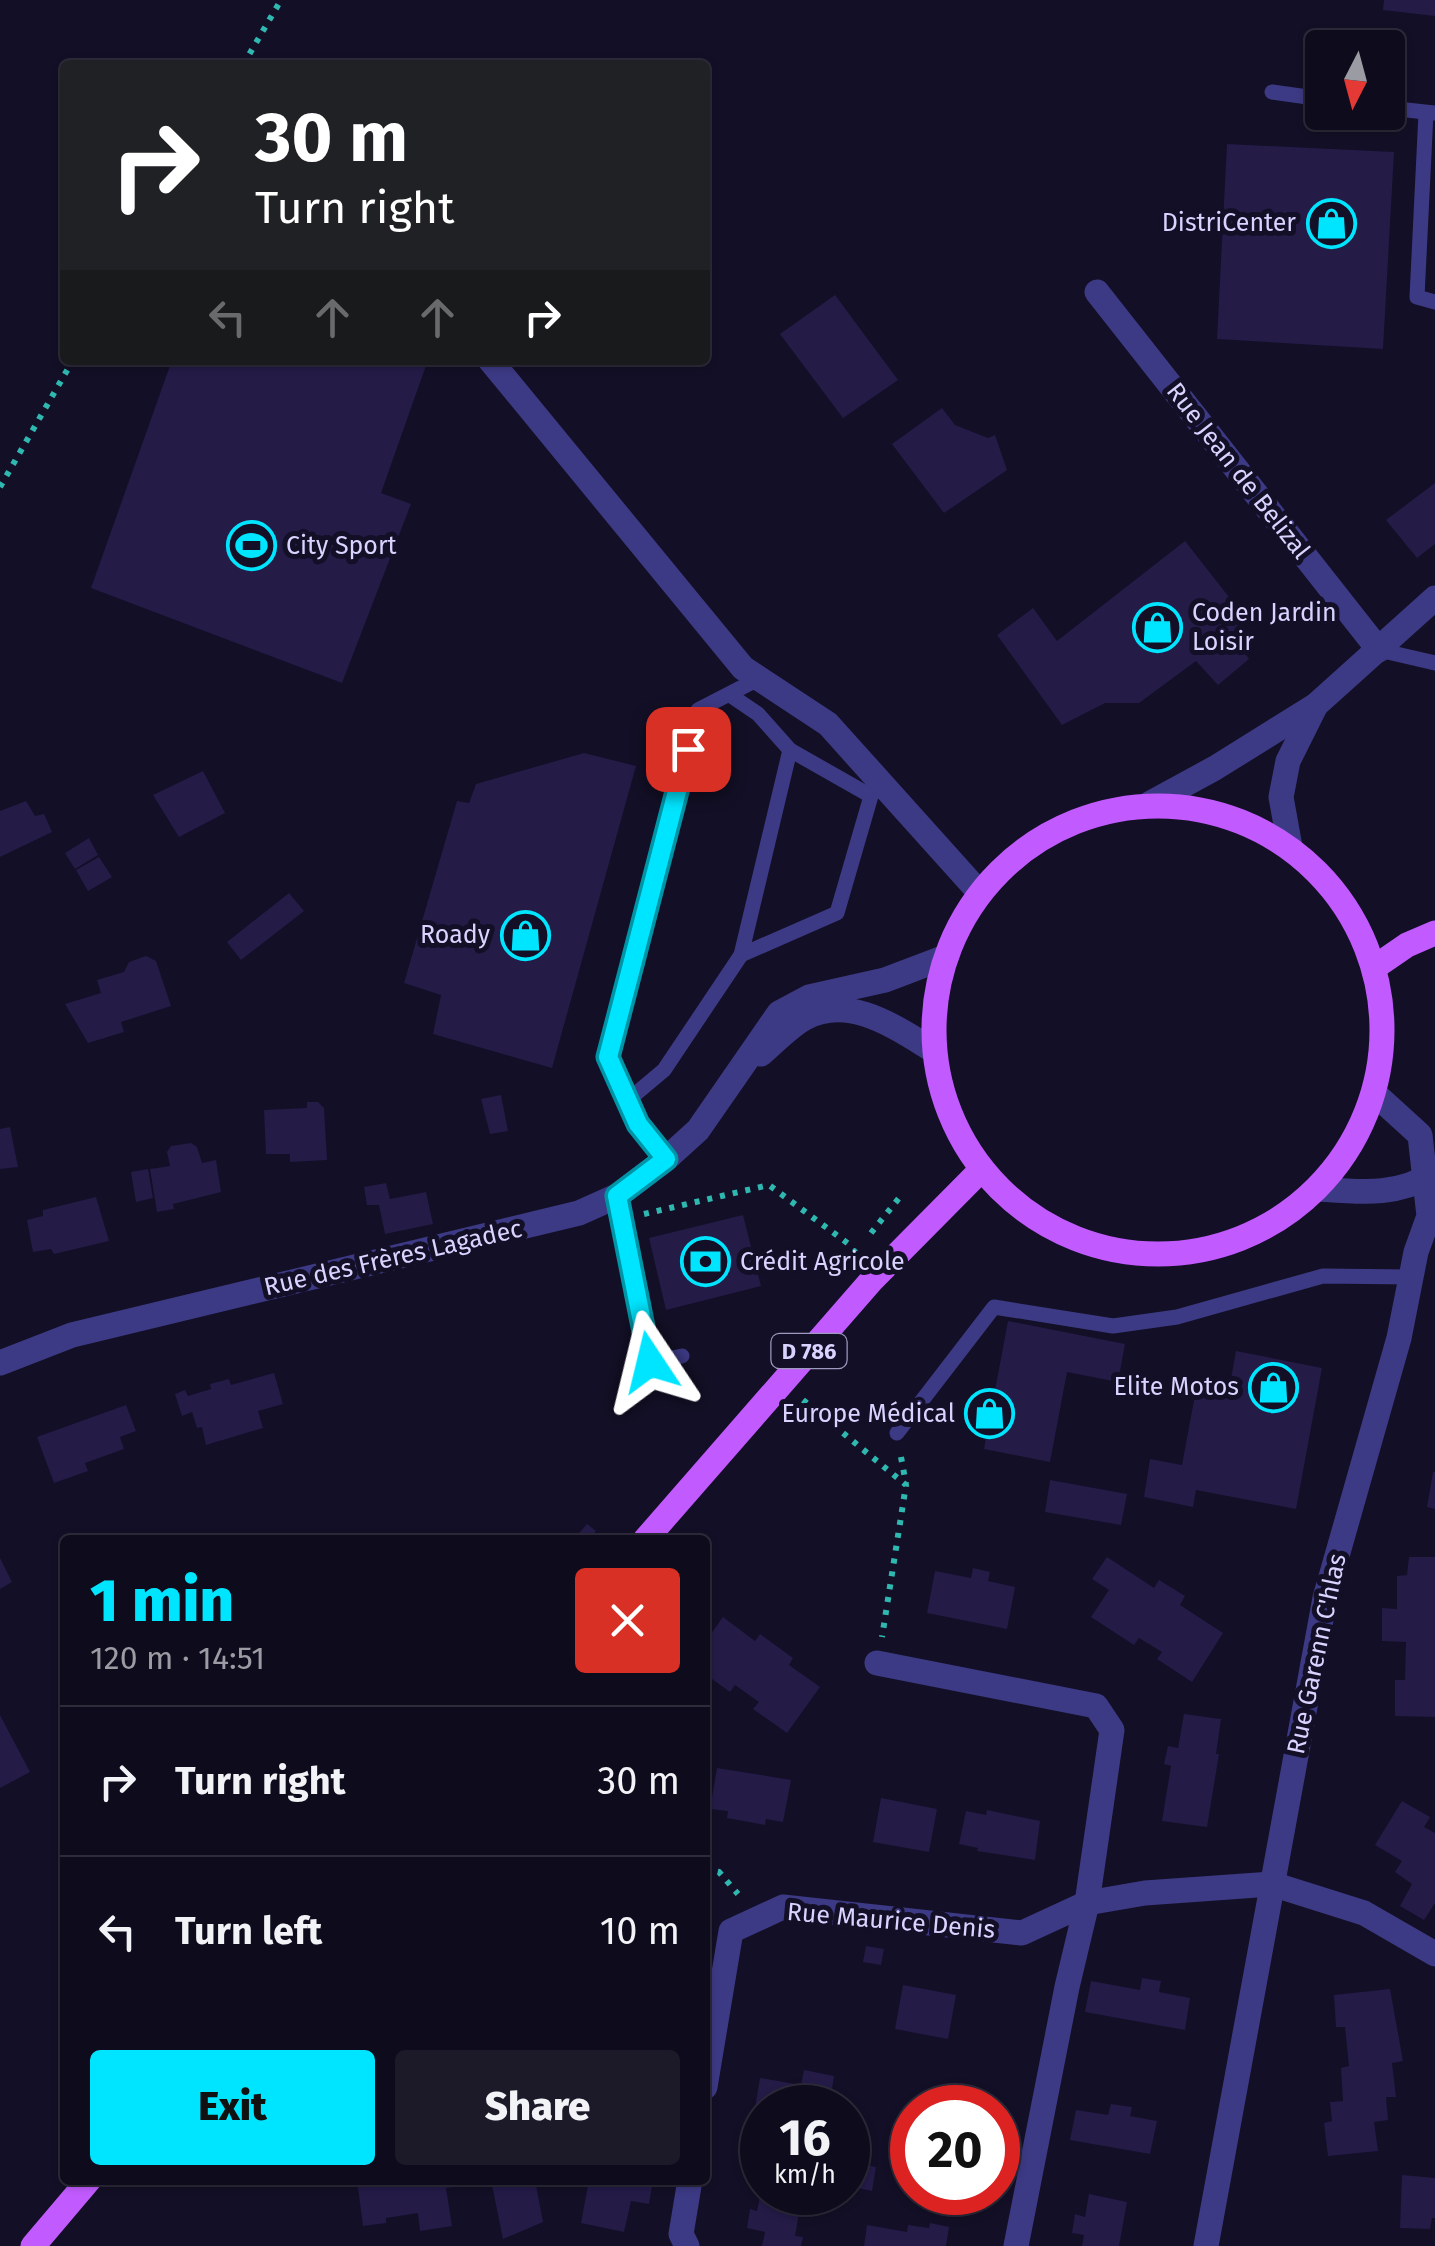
<!DOCTYPE html>
<meta charset="utf-8">
<style>
:root{--surface:#0e0b1c;--page:#1c1929;--text:#f1f3f6;--muted:#9b9ba3;--line:#2e2b3b;--accent:#00e5ff}
body{margin:0;font-family:"Fira Sans",sans-serif;background:var(--page);color:var(--text);height:100vh;display:flex;flex-direction:column;font-size:38px;white-space:nowrap}
*{box-sizing:border-box;margin:0}
p{font-size:32px;color:var(--muted)}
.icon{flex:none;width:55px;height:55px;fill:none;stroke:currentColor;stroke-width:2;stroke-linecap:round;stroke-linejoin:round}
.map{position:relative;flex:1;overflow:hidden}
.panel{position:absolute;left:60px;top:1535px;width:650px;height:650px;display:flex;flex-direction:column;background:var(--surface);border-radius:10px;box-shadow:0 2px 8px #0004,0 0 0 2px var(--line)}
.panel>*{flex:none}
.banner{position:absolute;left:60px;top:60px;width:650px;height:305px;border-radius:10px;box-shadow:0 2px 8px #0004,0 0 0 2px var(--line);background:#202124;color:#fff;overflow:hidden}
.needle{width:65px;rotate:186deg}
.tools{position:absolute;left:1305px;top:30px;display:grid;gap:20px}
.tools a{display:grid;place-items:center;width:100px;height:100px;border-radius:10px;background:var(--surface);box-shadow:0 2px 8px #0004,0 0 0 2px var(--line);font-size:50px}
.speed{position:absolute;left:740px;top:2085px;display:flex;gap:20px;font-size:50px;font-weight:700;text-align:center}
.speed>*{display:grid;place-content:center;width:130px;height:130px;border-radius:50%;background:var(--surface);box-shadow:0 2px 8px #0004,0 0 0 2px var(--line);line-height:1}
.speed small{font-size:25px;font-weight:400}
.speed .limit{border:15px solid #d22;background:#fff;color:#111}
.pin{position:absolute;display:grid;place-items:center;width:85px;height:85px;color:#fff;margin:-42px;border-radius:20px;box-shadow:0 5px 15px #0006}
.me{position:absolute;width:110px;margin:-55px;rotate:350deg;stroke-linejoin:round;filter:drop-shadow(0 0 8px #0008)}
.turn{display:flex;align-items:center;gap:35px;height:210px;padding:0 30px;font-size:45px}
.turn .icon{width:130px;height:130px;stroke-width:2.5}
.turn b{display:block;font-size:70px;line-height:85px}
.lanes{display:flex;align-items:center;height:95px;padding:0 30px;background:#0003;justify-content:center;gap:50px;direction:ltr}
.lanes .off{opacity:.35}
.round{display:grid;place-items:center;flex:none;width:105px;height:105px;border-radius:10px;background:var(--page)}
.headline{display:flex;align-items:center;justify-content:space-between;height:170px;padding:0 30px}
h1{font-size:60px;font-weight:800;line-height:75px;color:var(--accent)}
.action{display:flex;gap:20px;margin-top:auto;padding:20px 30px}
.action a{flex:1;height:115px;border-radius:10px;background:var(--accent);color:#111;font-size:40px;font-weight:800;line-height:115px;text-align:center}
.action a+a{background:var(--page);color:var(--text)}
ul{padding:0;list-style:none}
li{display:flex;align-items:center;gap:30px;height:150px;padding:0 30px;border-top:2px solid var(--line)}
li div{flex:1}
li b{display:block;font-size:38px}
li em{font-style:normal}
.map>svg:first-child{display:block}
.building{fill:#241b47}
.lines{fill:none;stroke-linecap:round;stroke-linejoin:round}
.path{stroke:#2fb8b0;stroke-width:6;stroke-dasharray:5 8;stroke-linecap:butt}
.lane{stroke:#3d3a85;stroke-width:15}
.street{stroke:#3d3a85;stroke-width:25}
.primary{stroke:#c25bff;stroke-width:25}
.route-casing{stroke:#0095a6;stroke-width:25}
.route{stroke:#00e5ff;stroke-width:18}
.labels{text-anchor:middle;dominant-baseline:central;stroke-width:10;stroke-linejoin:round;paint-order:stroke}
.shield{fill:#130f26;stroke:#9e99be;stroke-width:2.5}
.shield-label{font-size:22px;font-weight:bold;fill:#d9d4ff}
.poi-label{font-size:25px;fill:#d9d4ff;stroke:#130f26;text-anchor:end}
.street-label{font-size:25px;fill:#d9d4ff;stroke:#130f26}
</style>
<div class="map">
<svg width="1435" height="2246" viewBox="0 0 1435 2246">
<rect width="100%" height="100%" fill="#130f26"/>
<g class="building">
<polygon points="1384,0 1435,0 1435,16 1383,10"/>
<polygon points="1227,144 1394,152 1383,349 1217,339"/>
<polygon points="835,295 898,380 843,418 780,334"/>
<polygon points="172,360 428,360 381,493 411,504 342,683 91,588"/>
<polygon points="942,408 955,425 988,438 995,435 1007,470 944,513 892,444"/>
<polygon points="1435,483 1435,544 1417,558 1386,520"/>
<polygon points="1185,541 1247,620 1231,634 1249,659 1218,685 1196,661 1139,703 1105,703 1062,725 997,635 1033,608 1057,641"/>
<polygon points="584,753 636,766 552,1068 433,1034 441,995 404,983 457,801 469,803 476,784"/>
<polygon points="203,771 225,813 179,837 153,795"/>
<polygon points="26,801 35,816 44,814 52,832 0,857 0,811"/>
<polygon points="89,838 98,855 75,869 65,853"/>
<polygon points="99,857 112,877 88,891 76,870"/>
<polygon points="289,893 304,911 241,960 227,942"/>
<polygon points="146,956 156,961 171,1006 121,1022 124,1032 88,1043 65,1004 101,993 97,980 124,972 129,962"/>
<polygon points="501,1095 508,1131 490,1134 481,1099"/>
<polygon points="307,1102 318,1102 324,1108 327,1160 290,1162 290,1154 266,1154 264,1110 307,1108"/>
<polygon points="10,1127 18,1167 0,1169 0,1129"/>
<polygon points="191,1143 197,1147 202,1163 216,1160 221,1192 173,1204 174,1209 157,1212 150,1169 170,1166 167,1152 171,1146"/>
<polygon points="148,1169 153,1198 136,1202 131,1172"/>
<polygon points="386,1183 390,1199 426,1192 433,1224 385,1234 379,1205 367,1205 364,1187"/>
<polygon points="96,1197 109,1241 54,1254 51,1249 33,1252 27,1220 43,1216 43,1210"/>
<polygon points="743,1215 761,1286 666,1310 649,1238"/>
<polygon points="1008,1321 1125,1344 1118,1382 1067,1372 1050,1462 984,1449"/>
<polygon points="1236,1351 1322,1368 1296,1509 1196,1490 1193,1507 1144,1497 1150,1459 1182,1465 1197,1384 1229,1390"/>
<polygon points="274,1373 283,1404 258,1411 263,1428 206,1445 202,1427 197,1428 192,1412 182,1416 175,1394 185,1390 188,1396 211,1389 210,1384 229,1379 231,1385"/>
<polygon points="126,1405 136,1431 120,1437 124,1449 85,1463 88,1471 54,1483 37,1437"/>
<polygon points="1433,1472 1435,1472 1435,1509 1427,1507"/>
<polygon points="1050,1480 1127,1494 1121,1525 1045,1512"/>
<polygon points="587,1524 596,1531 588,1540 573,1540"/>
<polygon points="1107,1557 1154,1588 1159,1580 1185,1596 1180,1605 1223,1633 1192,1682 1157,1659 1162,1652 1139,1638 1134,1645 1091,1617 1109,1590 1092,1579"/>
<polygon points="1409,1557 1435,1557 1435,1717 1395,1716 1395,1680 1405,1680 1406,1642 1382,1641 1382,1608 1397,1609 1397,1576 1407,1575"/>
<polygon points="0,1558 12,1582 0,1589"/>
<polygon points="973,1568 990,1572 988,1581 1015,1587 1007,1629 927,1613 935,1571 971,1578"/>
<polygon points="723,1617 755,1641 760,1634 793,1658 789,1665 820,1687 787,1733 753,1709 759,1702 735,1685 730,1692 705,1674 705,1642"/>
<polygon points="1184,1714 1221,1719 1216,1754 1219,1754 1207,1827 1162,1821 1171,1766 1164,1764 1168,1746 1178,1748"/>
<polygon points="0,1715 30,1772 0,1788"/>
<polygon points="717,1768 791,1780 783,1822 766,1819 765,1825 727,1818 728,1811 710,1809"/>
<polygon points="881,1798 937,1809 929,1852 873,1842"/>
<polygon points="1402,1801 1430,1817 1424,1827 1435,1833 1435,1903 1424,1920 1400,1906 1412,1884 1395,1872 1402,1861 1375,1845"/>
<polygon points="987,1810 1040,1821 1035,1860 977,1851 978,1848 959,1844 966,1811 986,1815"/>
<polygon points="866,1946 884,1949 881,1965 863,1962"/>
<polygon points="1142,1978 1161,1981 1159,1992 1190,1998 1185,2030 1085,2012 1091,1981 1140,1990"/>
<polygon points="903,1985 956,1995 948,2039 895,2029"/>
<polygon points="1390,1989 1403,2061 1392,2063 1396,2097 1386,2097 1388,2120 1374,2122 1378,2151 1328,2156 1324,2123 1332,2121 1330,2102 1343,2101 1341,2068 1349,2066 1345,2027 1336,2027 1334,1995"/>
<polygon points="804,2070 834,2076 829,2108 762,2108 762,2116 754,2114 760,2078 801,2085"/>
<polygon points="933,2092 952,2096 950,2108 930,2108"/>
<polygon points="1111,2104 1132,2107 1130,2116 1157,2121 1150,2154 1070,2140 1076,2110 1108,2115"/>
<polygon points="852,2163 876,2167 872,2191 848,2186"/>
<polygon points="1402,2175 1435,2178 1435,2218 1432,2218 1430,2229 1400,2228"/>
<polygon points="357,2180 461,2180 462,2186 446,2188 452,2226 420,2231 418,2213 386,2218 386,2223 363,2226"/>
<polygon points="491,2180 535,2180 543,2222 503,2239"/>
<polygon points="589,2180 653,2180 649,2204 631,2201 624,2232 581,2223"/>
<polygon points="761,2192 802,2196 795,2236 803,2237 801,2246 762,2246 765,2232 747,2228 750,2209 757,2211"/>
<polygon points="1089,2194 1127,2202 1119,2246 1082,2246 1084,2235 1072,2233 1075,2214 1085,2217"/>
<polygon points="930,2223 949,2227 946,2246 864,2246 867,2225 907,2232 908,2225 929,2228"/>
</g>
<g class="lines">
<g class="path">
<polyline points="243,65 281,0"/>
<polyline points="0,487 73,360"/>
<polyline points="644,1214 769,1185 858,1251 860,1247"/>
<polyline points="871,1233 903,1193"/>
<polyline points="803,1400 906,1485 882,1637"/>
<polyline points="901,1457 906,1484"/>
<polyline points="705,1869 719,1872 738,1894"/>
</g>
<g class="lane">
<polyline points="1272,92 1322,99"/>
<polyline points="1388,108 1435,113"/>
<polyline points="1426,113 1417,297 1435,302"/>
<polyline points="1379,650 1435,663"/>
<polyline points="741,955 837,913 871,796 790,750"/>
<polyline points="627,1101 664,1070 741,955 790,750 758,714 730,695"/>
<polyline points="666,1159 637,1124 608,1057 698,710 760,678"/>
<polyline points="617,1196 649,1363 682,1356"/>
<polyline points="897,1433 994,1307 1113,1326 1177,1317 1323,1276 1411,1277"/>
</g>
<g class="street">
<polyline points="1097,292 1379,650"/>
<polyline points="490,360 743,668 828,724 979,892"/>
<polyline points="1149,804 1215,768 1316,705 1435,598"/>
<polyline points="1290,847 1281,797 1288,761 1316,705"/>
<path d="M761 1054C775 1042 790 1026 805 1018 850 994 896 1028 933 1050"/>
<path d="M1318 1189C1359 1192 1399 1197 1435 1172"/>
<polyline points="0,1363 72,1335 579,1213 617,1196 666,1159 698,1130 779,1013 809,997 885,980 943,958"/>
<polyline points="877,1663 1096,1706 1112,1730 1087,1903 1067,1987 1016,2246"/>
<polyline points="705,2087 731,1931 783,1907 1022,1933 1087,1903 1145,1893 1272,1884 1364,1913 1435,1954"/>
<polyline points="687,2246 681,2234 690,2180"/>
<polyline points="1206,2246 1325,1598 1399,1338 1416,1252 1429,1216 1420,1135 1375,1094"/>
</g>
<g class="primary">
<circle cx="1158" cy="1030" r="224"/>
<polyline points="1375,967 1407,945 1435,933"/>
<polyline points="645,1540 871,1281 981,1170"/>
<polyline points="33,2246 89,2180"/>
</g>
</g>
<g class="lines">
<defs>
<polyline id="route" points="650,1362 617,1196 666,1159 638,1124 608,1057 688,749"/>
</defs>
<use href="#route" class="route-casing"/>
<use href="#route" class="route"/>
</g>
<defs>
<symbol id="shop-ring" viewBox="-11 -11 22 22"><circle r="9.5" fill="#130f26" stroke="#00e5ff" stroke-width="1.5"/><path d="M-5-2.5h2.3a2.7 3.5 0 0 1 5.4 0H5L5.5 6h-11ZM-1.5-2.5h3a1.5 2.3 0 0 0-3 0Z" fill="#00e5ff"/></symbol>
<symbol id="stadium-ring" viewBox="-11 -11 22 22"><circle r="9.5" fill="#130f26" stroke="#00e5ff" stroke-width="1.5"/><path d="M0-5a6.5 5 0 1 0 0 10a6.5 5 0 1 0 0-10ZM-3.5-1.8h7v3.6h-7Z" fill="#00e5ff"/></symbol>
<symbol id="bank-ring" viewBox="-11 -11 22 22"><circle r="9.5" fill="#130f26" stroke="#00e5ff" stroke-width="1.5"/><path d="M-6-4H6V4H-6ZM0-2.3a2.3 2.3 0 1 0 0 4.6a2.3 2.3 0 1 0 0-4.6Z" fill="#00e5ff"/></symbol>
</defs>
<g fill-rule="evenodd">
<use href="#shop-ring" x="1304" y="196" width="55" height="55"/>
<use href="#stadium-ring" x="224" y="518" width="55" height="55"/>
<use href="#shop-ring" x="1130" y="600" width="55" height="55"/>
<use href="#shop-ring" x="498" y="908" width="55" height="55"/>
<use href="#bank-ring" x="678" y="1234" width="55" height="55"/>
<use href="#shop-ring" x="1246" y="1360" width="55" height="55"/>
<use href="#shop-ring" x="962" y="1386" width="55" height="55"/>
</g>
<g class="labels">
<rect class="shield" x="771.5" y="1334" width="75" height="34" rx="8"/>
<g class="shield-label">
<text x="809" y="1351">D 786</text>
</g>
<g class="poi-label">
<text x="1296" y="223">DistriCenter</text>
<text x="286" y="546" text-anchor="start">City Sport</text>
<text x="1192" y="613" text-anchor="start">Coden Jardin<tspan x="1192" dy="29">Loisir</tspan></text>
<text x="490" y="935">Roady</text>
<text x="740" y="1262" text-anchor="start">Crédit Agricole</text>
<text x="1239" y="1387">Elite Motos</text>
<text x="955" y="1414">Europe Médical</text>
</g>
<g class="street-label">
<text transform="translate(1238 471) rotate(52)">Rue Jean de Belizal</text>
<text transform="translate(393 1258) rotate(-13)">Rue des Frères Lagadec</text>
<text transform="translate(1317 1654) rotate(-78)">Rue Garenn C'hlas</text>
<text transform="translate(891 1921) rotate(5)">Rue Maurice Denis</text>
</g>
</g>
</svg>
<div class="tools">
<a><svg class="needle" viewBox="-14 -14 28 28"><path d="M0-13l5 13h-10z" fill="#e53935"/><path d="M0 13l5-13h-10z" fill="#9b9ba3"/></svg></a>
</div>
<div class="speed"><div>16<small>km/h</small></div><div class="limit">20</div></div>
<div class="pin" style="left:688px;top:749px;background:#d93025"><svg class="icon" aria-label="arrive" viewBox="0 0 24 24"><path d="M6 21V4h12l-3 4 3 4H6"/></svg></div>
<svg class="me" style="left:650px;top:1362px" viewBox="-20 -20 40 40"><path d="M0-17L14 15 0 8-14 15z" fill="#00e5ff" stroke="#fff" stroke-width="4"/></svg>
<div class="banner">
<div class="turn"><svg class="icon" aria-label="right" viewBox="0 0 24 24"><path d="M7 20v-9h11M14 6l5 5-5 5"/></svg><div><b>30 m</b>Turn right</div></div>
<div class="lanes"><svg class="icon off" aria-label="left" viewBox="0 0 24 24"><path d="M17 20v-9H6M10 6l-5 5 5 5"/></svg><svg class="icon off" aria-label="ahead" viewBox="0 0 24 24"><path d="M12 20V5M6 11l6-6 6 6"/></svg><svg class="icon off" aria-label="ahead" viewBox="0 0 24 24"><path d="M12 20V5M6 11l6-6 6 6"/></svg><svg class="icon" aria-label="right" viewBox="0 0 24 24"><path d="M7 20v-9h11M14 6l5 5-5 5"/></svg></div>
</div>
<section class="panel">
<div class="headline"><div><h1>1 min</h1><p>120 m · 14:51</p></div><a class="round" style="background:#d93025;color:#fff"><svg class="icon" aria-label="close" viewBox="0 0 24 24"><path d="M6 6l12 12M18 6L6 18"/></svg></a></div>
<ul>
<li><svg class="icon" aria-label="right" viewBox="0 0 24 24"><path d="M7 20v-9h11M14 6l5 5-5 5"/></svg><div><b>Turn right</b></div><em>30 m</em></li>
<li><svg class="icon" aria-label="left" viewBox="0 0 24 24"><path d="M17 20v-9H6M10 6l-5 5 5 5"/></svg><div><b>Turn left</b></div><em>10 m</em></li>
</ul>
<div class="action"><a>Exit</a><a>Share</a></div>
</section>
</div>
